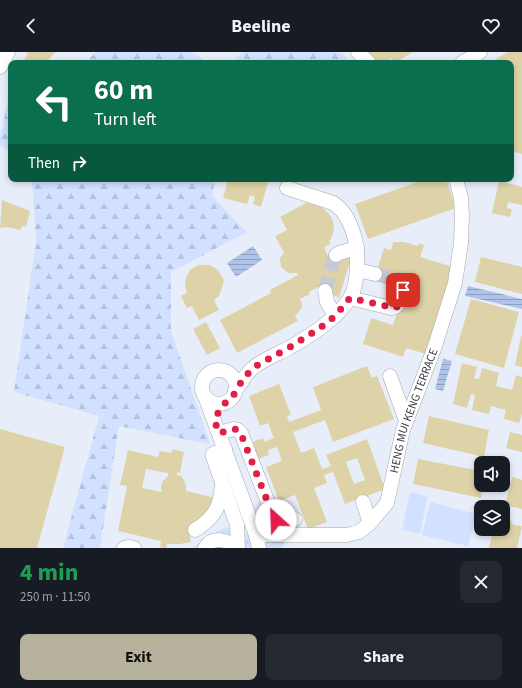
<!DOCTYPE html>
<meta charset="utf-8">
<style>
:root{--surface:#171b24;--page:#242831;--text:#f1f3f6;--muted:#9ea1a6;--accent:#b6b29c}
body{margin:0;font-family:"Source Sans 3",sans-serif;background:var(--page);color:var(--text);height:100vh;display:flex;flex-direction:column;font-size:15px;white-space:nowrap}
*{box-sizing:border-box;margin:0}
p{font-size:13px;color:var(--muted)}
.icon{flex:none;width:22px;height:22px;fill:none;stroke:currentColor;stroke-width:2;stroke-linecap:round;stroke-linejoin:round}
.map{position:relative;height:496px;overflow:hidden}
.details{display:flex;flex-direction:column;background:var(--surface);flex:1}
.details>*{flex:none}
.top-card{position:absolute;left:8px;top:8px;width:506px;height:122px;border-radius:8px;box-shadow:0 2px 6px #0003;background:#0b6e4f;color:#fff;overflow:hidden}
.fabs{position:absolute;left:474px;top:404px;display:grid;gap:8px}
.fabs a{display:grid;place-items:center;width:36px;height:36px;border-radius:8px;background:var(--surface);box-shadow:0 2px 6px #0003;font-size:20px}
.pin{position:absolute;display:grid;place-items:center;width:34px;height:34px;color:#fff;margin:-17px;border-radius:8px;box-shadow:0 2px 6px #0006}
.me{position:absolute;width:44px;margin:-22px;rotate:335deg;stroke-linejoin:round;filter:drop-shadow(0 0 3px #0008)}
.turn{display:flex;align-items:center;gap:14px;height:84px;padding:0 20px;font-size:18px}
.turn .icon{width:52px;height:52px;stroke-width:2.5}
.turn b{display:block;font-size:28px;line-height:34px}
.then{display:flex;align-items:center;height:38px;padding:0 20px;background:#0003;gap:8px;font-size:15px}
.round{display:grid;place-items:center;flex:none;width:42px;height:42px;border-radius:8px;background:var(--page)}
.headline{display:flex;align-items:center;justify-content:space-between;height:68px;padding:0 20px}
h1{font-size:24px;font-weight:700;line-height:30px;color:#1e9e55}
.cta{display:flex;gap:8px;margin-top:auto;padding:8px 20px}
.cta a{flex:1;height:46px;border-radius:8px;background:var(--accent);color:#111;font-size:16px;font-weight:700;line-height:46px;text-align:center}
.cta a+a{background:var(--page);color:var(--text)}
header{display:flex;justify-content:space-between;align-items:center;height:52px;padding:0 20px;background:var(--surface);font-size:18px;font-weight:700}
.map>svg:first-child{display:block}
.forest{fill:url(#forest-firs)}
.park{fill:url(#park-crowns)}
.pitch{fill:#d1e1ff}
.water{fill:url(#water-rules)}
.building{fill:#ded3a8;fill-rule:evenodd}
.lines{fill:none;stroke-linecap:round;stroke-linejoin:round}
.minor-tunnel{stroke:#c5cad4;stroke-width:14;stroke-dasharray:14 7;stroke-linecap:butt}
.minor-casing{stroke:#a2a7b1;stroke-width:15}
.minor{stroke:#fff;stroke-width:14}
.route{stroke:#e11d48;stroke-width:7;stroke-dasharray:0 12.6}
.labels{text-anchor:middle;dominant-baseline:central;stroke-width:3.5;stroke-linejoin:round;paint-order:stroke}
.street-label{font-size:12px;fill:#3a3c41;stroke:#e8eef9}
</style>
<header><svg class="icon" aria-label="back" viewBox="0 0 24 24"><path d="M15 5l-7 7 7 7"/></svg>Beeline<svg class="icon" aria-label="heart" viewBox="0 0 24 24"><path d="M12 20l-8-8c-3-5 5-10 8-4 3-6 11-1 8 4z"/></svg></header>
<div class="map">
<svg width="522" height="496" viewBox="0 0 522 496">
<defs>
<pattern id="forest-firs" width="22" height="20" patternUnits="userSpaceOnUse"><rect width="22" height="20" fill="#d1e1ff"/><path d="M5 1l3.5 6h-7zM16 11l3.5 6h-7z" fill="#b4c2dc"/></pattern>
<pattern id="park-crowns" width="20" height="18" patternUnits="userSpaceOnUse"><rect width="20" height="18" fill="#d1e1ff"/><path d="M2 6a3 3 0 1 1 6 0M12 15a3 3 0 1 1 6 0" fill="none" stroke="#b4c2dc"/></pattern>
<pattern id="water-rules" width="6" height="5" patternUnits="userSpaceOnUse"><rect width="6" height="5" fill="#afc3e9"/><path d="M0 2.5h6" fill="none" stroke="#8fa0be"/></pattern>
</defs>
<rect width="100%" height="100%" fill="#e8eef9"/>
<g class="forest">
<polygon points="96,0 192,0 207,11 85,11"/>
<polygon points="243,0 340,0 352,11 231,11"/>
<polygon points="11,35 11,99 0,94 0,85"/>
<polygon points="32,127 215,127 212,144 247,180 171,220 171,279 210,392 119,374 100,496 63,496 99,364 14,340 36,189"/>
</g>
<polygon class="park" points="225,475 284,490 283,496 192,496"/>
<g class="pitch">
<polygon points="410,440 428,444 420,482 402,478"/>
<polygon points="430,450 476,462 468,494 422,483"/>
</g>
<g class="water">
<polygon points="253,194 262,208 236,225 227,211"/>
<polygon points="468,234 522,247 522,257 465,244"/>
<polygon points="443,307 452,309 443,339 435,337"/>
</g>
<g class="building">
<polygon points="25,0 55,0 46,11 26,11 23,9 28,2"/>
<polygon points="359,0 413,0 394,11 391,6 384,11 371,11"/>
<polygon points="508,0 522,0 522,102 511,99 511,11 489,11"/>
<polygon points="228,127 269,127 261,155 253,152 255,145 250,143 247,152 223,146"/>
<polygon points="426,127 446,127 456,156 368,187 355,152"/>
<polygon points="499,129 522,135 522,153 508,150 507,156 512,157 510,165 492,161"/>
<polygon points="2,148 30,159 26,175 22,174 20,178 7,175 0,176"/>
<polygon points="308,150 310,152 318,153 324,157 329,162 333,169 334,176 332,185 329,189 331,192 324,195 328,205 352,203 339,246 318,235 309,240 310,242 300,247 302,252 301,257 295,264 298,269 237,301 220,268 271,241 270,238 298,223 297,221 288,221 281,215 280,206 284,201 275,184 287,178 280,165"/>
<polygon points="393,190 404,190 418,194 419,191 424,193 420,205 453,215 426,302 406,296 403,305 363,292 371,266 393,273 404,238 374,228 384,196 391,198"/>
<polygon points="481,205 522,215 522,242 475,230"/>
<polygon points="199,213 210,213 218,218 224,228 222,236 219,244 214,248 219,258 199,268 192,254 187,256 181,244 187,241 185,233 186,225 191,217"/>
<polygon points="471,247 519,260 504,316 455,302"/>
<polygon points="206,270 220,296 207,303 193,277"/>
<polygon points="521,284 522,284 522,315 515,313"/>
<polygon points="462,311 477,315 474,326 479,327 482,316 499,321 496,334 512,338 516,323 522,325 522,362 519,371 504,367 506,358 491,354 489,362 472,358 475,343 471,342 467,356 453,352"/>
<path d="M367 314 372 326 377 324 394 367 333 390 325 368 293 380 301 401 314 396 322 417 331 414 326 403 367 387 385 437 345 452 333 420 324 423 327 431 314 436 327 470 308 477 295 443 279 449 266 415 282 409 277 395 268 398 269 403 253 409 247 392 263 386 264 390 274 386 268 371 260 374 249 344 279 332 291 363 287 364 289 370 321 358 313 335ZM357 406 365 428 354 432 346 410Z"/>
<polygon points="429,364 489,378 484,405 423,391"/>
<polygon points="0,377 65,395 37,496 0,496"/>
<polygon points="510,380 522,383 522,400 506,396"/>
<path d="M172 397 184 400 180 421 177 420V423L181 424 184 428 186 434V439L216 446 211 459 189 480 191 490 180 492H167L166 496H163L160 495 161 489 118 479 127 434 120 433 128 398 158 405 160 399 172 401ZM146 417 168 421V424L162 430 161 435 162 440 142 436Z"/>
<polygon points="418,407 481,419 481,433 483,433 481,446 413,432"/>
<polygon points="512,425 522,428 522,457 505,453"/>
<polygon points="503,463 509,464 513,473 522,474 517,496 489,496 493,477 503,477"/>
</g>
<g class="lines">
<g class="minor-tunnel">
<polyline points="375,222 402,228 404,234 403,238"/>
<polyline points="325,239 334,206 336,203"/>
</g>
<defs>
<g id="minor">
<polyline points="358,0 369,11"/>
<polyline points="462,11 480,0"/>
<polyline points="0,15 8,0"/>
<polyline points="336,203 339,201 357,196"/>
<polyline points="357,218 375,222"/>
<polyline points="325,239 327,250 335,264"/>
<path d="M350 246 391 256C400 256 401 245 403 238"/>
<circle cx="219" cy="335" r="17"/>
<polyline points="390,324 406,369"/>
<path d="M235 339C241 331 246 321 254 315 264 307 278 302 289 296 311 283 336 268 350 246 356 236 357 222 357 210 357 204 358 198 356 192 353 177 346 159 333 151L287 136"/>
<polyline points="205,344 256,483 259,496"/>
<polyline points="219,381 234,377 238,378 241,381 274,466 280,469 295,467"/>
<polyline points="225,397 213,402 213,405 237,473 238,496"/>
<polyline points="363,450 370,471"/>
<path d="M195 478C214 466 220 456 222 433"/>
<path id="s1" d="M256 483H347L359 480 370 471 387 451 403 378 434 297 455 231 461 191 462 164 461 146 456 127"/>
<polyline points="124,496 128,495 134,496"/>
<path d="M205 496C212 484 227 487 236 496"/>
</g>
</defs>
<use href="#minor" class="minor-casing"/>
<use href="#minor" class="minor"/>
</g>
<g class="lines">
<polyline class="route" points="276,468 274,466 241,382 238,378 234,377 219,381 215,370 218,361 226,350 233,344 243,327 254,315 290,295 320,276 335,264 350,246 395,256 398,254 403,238"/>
</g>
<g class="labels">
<g class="street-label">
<text stroke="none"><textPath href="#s1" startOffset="240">HENG MUI KENG TERRACE</textPath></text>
</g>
</g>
</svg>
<div class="fabs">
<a><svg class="icon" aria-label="sound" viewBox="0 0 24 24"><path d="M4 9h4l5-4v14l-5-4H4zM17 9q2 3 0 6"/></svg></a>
<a><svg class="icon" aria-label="layers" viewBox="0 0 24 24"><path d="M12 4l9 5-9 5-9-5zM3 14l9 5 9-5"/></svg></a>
</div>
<div class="pin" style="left:403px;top:238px;background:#d93025"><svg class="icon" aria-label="arrive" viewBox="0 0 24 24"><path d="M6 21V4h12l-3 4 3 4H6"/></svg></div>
<svg class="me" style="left:276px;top:468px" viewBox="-20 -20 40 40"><circle r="19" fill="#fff"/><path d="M0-13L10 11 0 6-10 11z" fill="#e11d48"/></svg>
<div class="top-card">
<div class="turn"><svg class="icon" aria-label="left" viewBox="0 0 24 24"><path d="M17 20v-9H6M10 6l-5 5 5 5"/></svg><div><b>60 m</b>Turn left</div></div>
<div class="then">Then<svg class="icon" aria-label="right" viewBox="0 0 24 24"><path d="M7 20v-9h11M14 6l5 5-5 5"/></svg></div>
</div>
</div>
<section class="details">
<div class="headline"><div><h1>4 min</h1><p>250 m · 11:50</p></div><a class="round"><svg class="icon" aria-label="close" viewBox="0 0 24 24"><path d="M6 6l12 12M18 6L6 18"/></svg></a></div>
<div class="cta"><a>Exit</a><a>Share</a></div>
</section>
